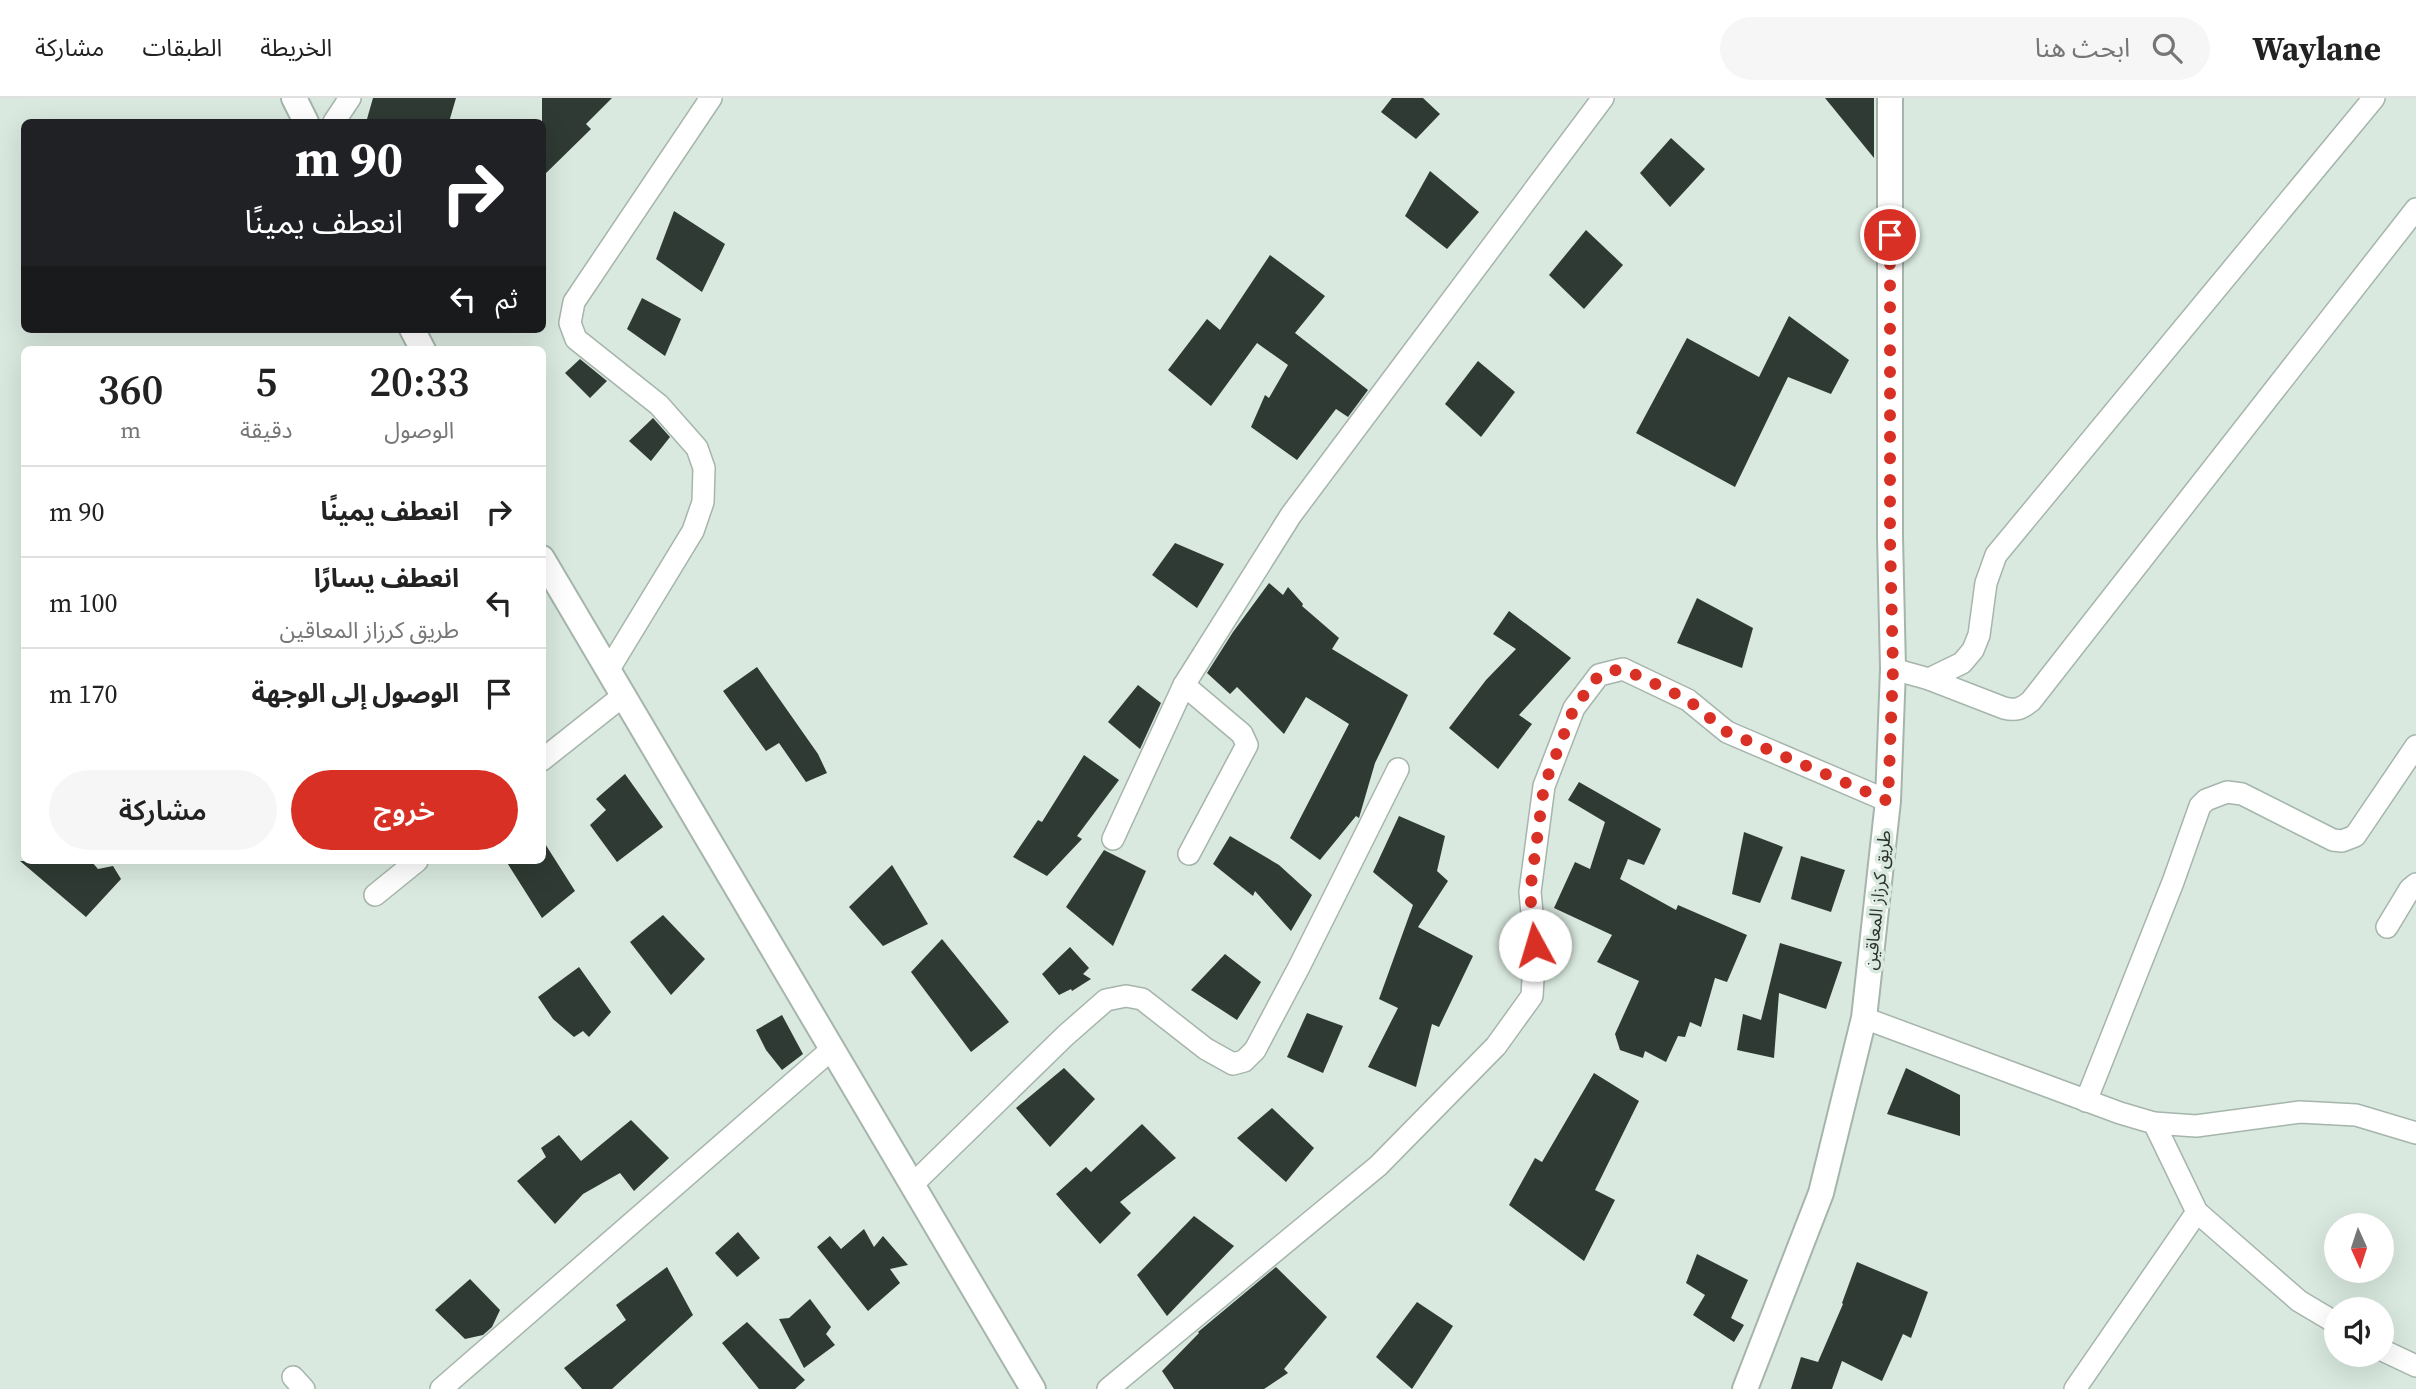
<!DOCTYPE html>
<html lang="ar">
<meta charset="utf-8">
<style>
:root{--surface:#fff;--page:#f6f6f6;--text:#222;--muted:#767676;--line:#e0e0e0;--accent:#d93025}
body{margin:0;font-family:"Source Serif 4","Noto Sans Arabic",serif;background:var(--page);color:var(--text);direction:rtl;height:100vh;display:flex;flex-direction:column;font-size:26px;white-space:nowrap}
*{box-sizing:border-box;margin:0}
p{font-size:23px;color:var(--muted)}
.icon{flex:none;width:38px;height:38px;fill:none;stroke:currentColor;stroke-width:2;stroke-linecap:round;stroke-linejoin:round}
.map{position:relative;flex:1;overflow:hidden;direction:ltr}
.side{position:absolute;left:21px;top:248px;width:525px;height:518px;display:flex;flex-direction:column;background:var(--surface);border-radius:10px;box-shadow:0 7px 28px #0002;direction:rtl}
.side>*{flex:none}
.hud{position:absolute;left:21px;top:21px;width:525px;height:214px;border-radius:10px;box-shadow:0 7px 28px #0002;direction:rtl;background:#202124;color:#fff;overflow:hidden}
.needle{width:46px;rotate:177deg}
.buttons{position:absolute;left:2324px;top:1115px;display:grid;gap:14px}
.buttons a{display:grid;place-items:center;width:70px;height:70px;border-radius:50%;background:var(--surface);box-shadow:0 7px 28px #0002;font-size:35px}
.pin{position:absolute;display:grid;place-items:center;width:60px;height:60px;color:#fff;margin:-30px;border:4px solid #fff;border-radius:50%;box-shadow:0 2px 7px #0007}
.me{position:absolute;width:77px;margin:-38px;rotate:354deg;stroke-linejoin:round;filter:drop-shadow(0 0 5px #0008)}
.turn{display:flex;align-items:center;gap:24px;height:147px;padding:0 28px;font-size:32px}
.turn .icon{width:91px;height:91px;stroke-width:2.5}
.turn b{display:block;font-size:49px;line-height:60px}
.then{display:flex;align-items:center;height:66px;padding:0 28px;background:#0003;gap:14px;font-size:26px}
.eta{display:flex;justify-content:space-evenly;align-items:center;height:119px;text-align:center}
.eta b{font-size:42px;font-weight:600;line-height:49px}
.cta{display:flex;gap:14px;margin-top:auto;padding:14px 28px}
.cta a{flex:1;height:80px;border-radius:42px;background:var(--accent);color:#fff;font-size:28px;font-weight:600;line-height:80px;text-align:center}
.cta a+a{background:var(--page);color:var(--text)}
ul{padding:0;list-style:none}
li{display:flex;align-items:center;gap:21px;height:91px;padding:0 28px;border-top:2px solid var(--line)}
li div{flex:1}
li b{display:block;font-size:26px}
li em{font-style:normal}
header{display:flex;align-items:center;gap:42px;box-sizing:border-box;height:98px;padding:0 35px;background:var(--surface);border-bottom:2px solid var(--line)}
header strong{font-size:33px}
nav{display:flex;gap:38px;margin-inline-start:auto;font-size:24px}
.search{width:490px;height:63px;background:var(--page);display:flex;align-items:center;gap:18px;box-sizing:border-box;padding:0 24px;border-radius:38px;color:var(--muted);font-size:26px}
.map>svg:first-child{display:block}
.building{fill:#2e3a33}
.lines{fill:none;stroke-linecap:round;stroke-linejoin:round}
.minor-casing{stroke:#a6b5ac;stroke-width:24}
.tertiary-casing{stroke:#a6b5ac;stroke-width:28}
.minor{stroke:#fff;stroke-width:21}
.tertiary{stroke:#fff;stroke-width:24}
.route{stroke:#d93025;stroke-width:12;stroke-dasharray:0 21.6}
.labels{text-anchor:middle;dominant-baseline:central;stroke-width:7;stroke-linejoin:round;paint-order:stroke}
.street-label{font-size:18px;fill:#2c322e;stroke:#d9e9df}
</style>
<header>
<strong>Waylane</strong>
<div class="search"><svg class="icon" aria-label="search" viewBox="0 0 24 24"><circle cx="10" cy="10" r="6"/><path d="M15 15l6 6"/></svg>ابحث هنا</div>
<nav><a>الخريطة</a><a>الطبقات</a><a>مشاركة</a></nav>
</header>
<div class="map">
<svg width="2416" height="1291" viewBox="0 0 2416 1291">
<rect width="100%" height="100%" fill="#d9e9df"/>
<g class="building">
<polygon points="373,0 456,0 449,24 377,24 367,21"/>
<polygon points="542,0 612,0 586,26 591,31 542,79"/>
<polygon points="1392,0 1423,0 1440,16 1416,41 1381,14"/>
<polygon points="1825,0 1874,0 1874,60"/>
<polygon points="1671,40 1705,71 1670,109 1640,75"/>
<polygon points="1430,73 1479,114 1447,151 1405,118"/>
<polygon points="674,113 725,146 702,194 656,161"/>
<polygon points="1586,132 1623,167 1584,211 1549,177"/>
<polygon points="1270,157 1325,198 1295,235 1368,292 1348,319 1336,311 1297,362 1251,329 1265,297 1269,300 1288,267 1257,245 1211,308 1168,272 1207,221 1220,232"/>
<polygon points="642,200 681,221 665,258 627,231"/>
<polygon points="1789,218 1849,262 1831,296 1788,279 1735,389 1636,335 1687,240 1759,279"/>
<polygon points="580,261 607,283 590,300 565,275"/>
<polygon points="1478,263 1515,294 1481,339 1445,306"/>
<polygon points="653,320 670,339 651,363 629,343"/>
<polygon points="1175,445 1224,466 1197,510 1152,477"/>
<polygon points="1269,485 1283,497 1288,489 1303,506 1302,508 1339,540 1332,551 1408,597 1375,665 1359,720 1356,718 1320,762 1290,740 1349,626 1306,599 1284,636 1237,589 1230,596 1207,575 1233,534"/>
<polygon points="1697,500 1753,530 1742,570 1677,545"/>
<polygon points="1509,513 1571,560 1519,617 1532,626 1498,671 1449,630 1486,582 1516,551 1493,536"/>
<polygon points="757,569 818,656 827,675 806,684 779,645 766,653 723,593"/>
<polygon points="1138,587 1161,605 1140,651 1108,624"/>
<polygon points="1084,657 1119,682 1077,738 1082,741 1047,778 1013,759 1038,722 1042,724"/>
<polygon points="625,676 663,729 617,764 590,727 606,712 596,701"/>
<polygon points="1579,684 1661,731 1644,767 1628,761 1620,781 1676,812 1678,807 1747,837 1727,884 1715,880 1701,929 1690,924 1685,939 1678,938 1666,964 1645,953 1643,960 1620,952 1615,936 1639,883 1597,864 1612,837 1554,810 1575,764 1590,771 1605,724 1568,702"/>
<polygon points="1399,718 1445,738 1437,773 1448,783 1418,829 1473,858 1439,929 1432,926 1416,989 1368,969 1398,910 1379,901 1413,807 1373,774"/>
<polygon points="1744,734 1783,749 1760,805 1732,796"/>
<polygon points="1230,738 1279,767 1312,797 1291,833 1255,793 1253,798 1213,766"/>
<polygon points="542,741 575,793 542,820 506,763 542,763"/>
<polygon points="1104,752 1146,773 1113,848 1066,809"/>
<polygon points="1801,758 1845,772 1831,814 1791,801"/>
<polygon points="20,763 91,763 98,771 113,768 121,781 86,819"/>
<polygon points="892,767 928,826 883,848 849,809"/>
<polygon points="663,817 705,861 671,897 630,844"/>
<polygon points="942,841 1009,924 971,954 911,874"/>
<polygon points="1780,845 1842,864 1826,911 1779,895 1774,960 1737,952 1743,916 1761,922"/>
<polygon points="1070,849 1089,870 1083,876 1091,881 1072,893 1071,891 1059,897 1042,876"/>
<polygon points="1225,856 1261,884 1237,922 1191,892"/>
<polygon points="579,869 611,914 589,939 583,933 574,939 553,921 538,899"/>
<polygon points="1307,915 1343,928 1323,975 1287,959"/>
<polygon points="782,917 803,956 782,972 766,952 756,932"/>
<polygon points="1064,970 1095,1001 1050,1049 1016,1010"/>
<polygon points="1906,970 1960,997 1960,1038 1887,1016"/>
<polygon points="1594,975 1639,1003 1595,1092 1615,1102 1584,1163 1509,1107 1535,1060 1542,1064"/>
<polygon points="1272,1010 1314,1050 1286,1084 1237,1040"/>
<polygon points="631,1022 669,1060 634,1093 620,1075 583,1096 555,1126 517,1083 546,1059 541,1050 559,1037 581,1063"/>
<polygon points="1142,1026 1176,1060 1120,1104 1131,1115 1100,1146 1056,1096 1086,1069 1091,1074"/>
<polygon points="1194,1118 1234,1148 1167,1218 1137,1177"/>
<polygon points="864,1131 874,1149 883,1138 908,1167 890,1171 900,1185 868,1213 817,1149 830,1138 841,1151"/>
<polygon points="738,1134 760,1160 737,1179 715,1155"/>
<polygon points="1697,1156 1748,1182 1731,1220 1744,1227 1734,1244 1693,1217 1705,1197 1686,1185"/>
<polygon points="1857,1164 1928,1194 1911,1240 1903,1236 1882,1283 1842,1263 1832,1291 1791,1291 1801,1259 1818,1264 1843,1206 1842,1205"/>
<polygon points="667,1169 693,1217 612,1291 582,1291 564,1270 626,1222 616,1207"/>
<polygon points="1276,1169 1327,1219 1284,1271 1288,1275 1264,1291 1174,1291 1162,1273 1199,1235 1198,1234"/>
<polygon points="470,1181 500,1212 492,1229 483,1237 465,1241 435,1212"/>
<polygon points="810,1201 831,1229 826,1236 835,1247 804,1270 779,1221 789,1220"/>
<polygon points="1417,1204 1453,1228 1412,1291 1376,1259"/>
<polygon points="747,1224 805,1282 795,1291 759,1291 722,1245"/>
</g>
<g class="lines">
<defs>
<g id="minor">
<polyline points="334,24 350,0"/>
<polyline points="609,571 693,433 703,404 704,370 697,350 659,307 576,241 570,225 574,204 711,0"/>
<polyline points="1893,571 1929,581 1962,565 1973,552 1979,537 1986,485 1996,457 2374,0"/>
<path d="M1929 581 2004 610C2016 613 2021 611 2031 603L2416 111"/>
<polyline points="1184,587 1242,636 1247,647 1189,756"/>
<polyline points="542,662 624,597"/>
<polyline points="1113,741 1184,587 1291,417 1603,0"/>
<polyline points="375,797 417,763"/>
<polyline points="2387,829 2410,791 2416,786"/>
<polyline points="1864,920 2120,1015 2154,1025 2196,1028 2300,1014 2356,1017 2416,1035"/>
<polyline points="2086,1003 2173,784 2200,708 2206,702 2227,694 2242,696 2333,742 2342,743 2355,738 2416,648"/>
<polyline points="2154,1025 2197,1114 2299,1203 2336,1225"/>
<polyline points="912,1087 1066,937 1106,902 1126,898 1142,901 1206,951 1233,966 1244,963 1255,952 1299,869 1398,671"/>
<polyline points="2382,1252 2416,1268"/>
<polyline points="293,1279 304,1291"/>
<polyline points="441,1291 832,951"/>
<polyline points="1108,1291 1378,1068 1496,948 1532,898 1535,847 1530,794 1544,688 1574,610 1599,577 1623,571 1688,602 1727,634 1888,703"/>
<polyline points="2075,1291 2197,1114"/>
</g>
<g id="tertiary">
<polyline points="294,0 306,24"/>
<polyline points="412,231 423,252"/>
<polyline points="542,460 1033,1291"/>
<polyline points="1745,1291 1821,1095 1864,920 1888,703 1893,571 1890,439 1890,0"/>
</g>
</defs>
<use href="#minor" class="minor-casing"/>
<use href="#tertiary" class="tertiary-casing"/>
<use href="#minor" class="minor"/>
<use href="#tertiary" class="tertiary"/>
</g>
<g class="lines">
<polyline class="route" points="1535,847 1530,794 1544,688 1574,610 1599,577 1610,573 1623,571 1662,589 1688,602 1727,634 1888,703 1893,571 1890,439 1890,137"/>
</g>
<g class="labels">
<g class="street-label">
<text transform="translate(1877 802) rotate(-84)">طريق كرزاز المعاقين</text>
</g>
</g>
</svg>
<div class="buttons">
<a><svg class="needle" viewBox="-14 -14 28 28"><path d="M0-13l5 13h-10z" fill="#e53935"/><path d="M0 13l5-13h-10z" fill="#767676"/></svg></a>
<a><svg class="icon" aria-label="sound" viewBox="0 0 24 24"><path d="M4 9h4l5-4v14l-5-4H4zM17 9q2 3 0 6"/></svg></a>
</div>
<div class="pin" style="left:1890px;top:137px;background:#d93025"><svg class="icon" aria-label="arrive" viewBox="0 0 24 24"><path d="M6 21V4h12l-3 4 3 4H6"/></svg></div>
<svg class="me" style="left:1535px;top:847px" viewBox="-20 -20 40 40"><circle r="19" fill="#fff"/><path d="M0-13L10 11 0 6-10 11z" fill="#d93025"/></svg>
<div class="hud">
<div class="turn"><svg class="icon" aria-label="right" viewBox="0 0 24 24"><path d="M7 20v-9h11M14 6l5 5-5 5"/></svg><div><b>90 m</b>انعطف يمينًا</div></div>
<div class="then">ثم<svg class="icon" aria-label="left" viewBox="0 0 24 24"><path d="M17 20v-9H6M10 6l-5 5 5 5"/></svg></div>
</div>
<section class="side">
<div class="eta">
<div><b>20:33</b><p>الوصول</p></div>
<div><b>5</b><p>دقيقة</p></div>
<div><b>360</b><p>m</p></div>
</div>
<ul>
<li><svg class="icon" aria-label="right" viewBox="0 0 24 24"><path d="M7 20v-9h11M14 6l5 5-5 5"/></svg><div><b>انعطف يمينًا</b></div><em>90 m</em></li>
<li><svg class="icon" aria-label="left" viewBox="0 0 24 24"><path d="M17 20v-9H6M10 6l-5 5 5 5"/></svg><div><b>انعطف يسارًا</b><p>طريق كرزاز المعاقين</p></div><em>100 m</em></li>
<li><svg class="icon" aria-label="arrive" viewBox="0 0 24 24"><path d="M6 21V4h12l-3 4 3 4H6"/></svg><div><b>الوصول إلى الوجهة</b></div><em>170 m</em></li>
</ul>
<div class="cta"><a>خروج</a><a>مشاركة</a></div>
</section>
</div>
